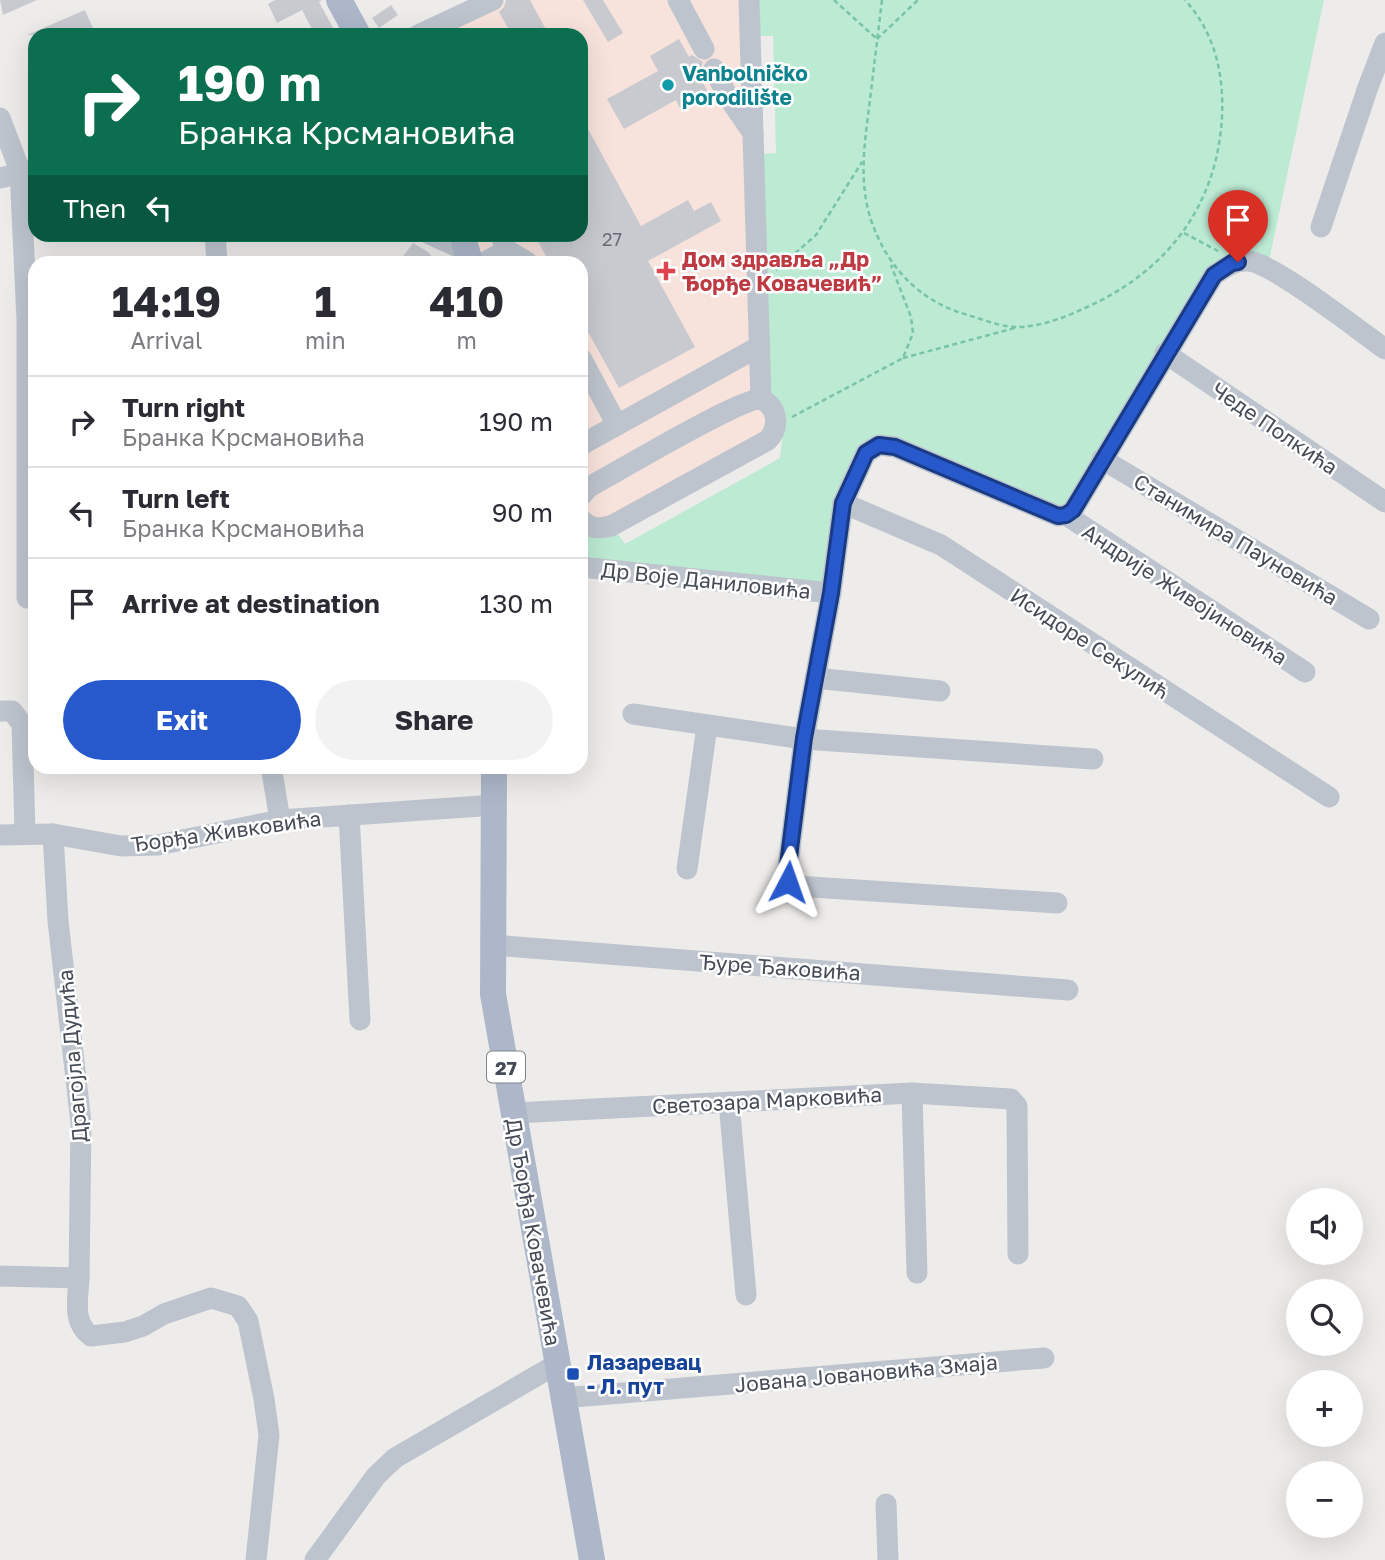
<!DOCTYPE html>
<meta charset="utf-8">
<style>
:root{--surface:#fff;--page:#f2f2f3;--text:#2b2b33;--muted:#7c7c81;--line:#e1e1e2;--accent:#2759cc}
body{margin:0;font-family:"Golos Text",sans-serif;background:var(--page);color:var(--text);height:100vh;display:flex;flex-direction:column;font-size:26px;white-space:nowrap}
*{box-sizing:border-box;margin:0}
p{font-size:23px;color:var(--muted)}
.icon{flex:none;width:38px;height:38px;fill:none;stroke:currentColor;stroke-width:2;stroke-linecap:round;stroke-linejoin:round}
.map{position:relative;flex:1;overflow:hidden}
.sheet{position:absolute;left:28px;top:256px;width:560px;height:518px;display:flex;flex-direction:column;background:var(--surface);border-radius:21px;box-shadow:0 7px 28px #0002}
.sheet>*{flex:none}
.hud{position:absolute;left:28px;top:28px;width:560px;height:214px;border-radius:21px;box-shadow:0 7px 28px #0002;background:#0b6e4f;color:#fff;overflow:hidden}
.controls{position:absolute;left:1286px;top:1188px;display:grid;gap:14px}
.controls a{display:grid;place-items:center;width:77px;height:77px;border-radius:50%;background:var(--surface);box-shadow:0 7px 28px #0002;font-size:35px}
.pin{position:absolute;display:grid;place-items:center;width:60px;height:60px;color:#fff;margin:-72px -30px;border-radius:50% 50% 50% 0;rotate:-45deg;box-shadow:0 0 7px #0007}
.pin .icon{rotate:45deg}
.me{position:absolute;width:77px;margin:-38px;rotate:4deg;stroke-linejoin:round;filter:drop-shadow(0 0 5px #0008)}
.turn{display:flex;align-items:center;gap:24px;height:147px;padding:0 35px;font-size:32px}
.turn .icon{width:91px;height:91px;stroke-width:2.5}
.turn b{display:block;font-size:49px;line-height:60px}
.then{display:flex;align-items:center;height:66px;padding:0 35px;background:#0003;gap:14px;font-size:26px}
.eta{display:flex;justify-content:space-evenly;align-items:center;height:119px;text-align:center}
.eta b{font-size:42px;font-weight:700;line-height:49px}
.button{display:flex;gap:14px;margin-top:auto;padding:14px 35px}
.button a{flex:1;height:80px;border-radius:42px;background:var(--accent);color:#fff;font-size:28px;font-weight:700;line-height:80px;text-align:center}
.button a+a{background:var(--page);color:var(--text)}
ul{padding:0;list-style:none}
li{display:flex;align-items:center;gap:21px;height:91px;padding:0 35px;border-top:2px solid var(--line)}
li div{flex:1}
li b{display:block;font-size:26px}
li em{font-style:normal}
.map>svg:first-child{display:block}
.medical{fill:#f8e2dc}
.green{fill:#bcead3}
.building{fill:#c9cad0}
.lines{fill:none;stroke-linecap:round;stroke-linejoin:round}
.path{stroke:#77c4a8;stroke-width:2.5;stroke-dasharray:5 3.5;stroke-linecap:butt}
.minor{stroke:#bdc4cd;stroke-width:21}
.major{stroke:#adb7c9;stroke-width:26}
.route-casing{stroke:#193a85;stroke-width:18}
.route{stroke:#2759cc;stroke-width:12}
.culture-dot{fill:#0f9aa8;stroke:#fff;stroke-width:2.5}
.health-dot{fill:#e0444e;stroke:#fff;stroke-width:2.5}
.transit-dot{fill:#1a4fb4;stroke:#fff;stroke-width:2.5}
.labels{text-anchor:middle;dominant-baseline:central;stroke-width:5;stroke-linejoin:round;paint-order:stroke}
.number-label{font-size:18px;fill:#666c75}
.shield{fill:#fff;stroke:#7d8289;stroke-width:2}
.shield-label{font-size:19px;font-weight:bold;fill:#454c57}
.culture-label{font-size:21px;font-weight:bold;fill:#0d838f;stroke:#fff;text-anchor:start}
.health-label{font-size:21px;font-weight:bold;fill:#be3a42;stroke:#fff;text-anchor:start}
.street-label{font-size:21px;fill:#454c57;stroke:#fff}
.transit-label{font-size:21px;font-weight:bold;fill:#164399;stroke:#fff;text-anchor:start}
</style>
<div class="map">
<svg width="1385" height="1560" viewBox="0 0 1385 1560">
<rect width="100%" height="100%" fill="#eeeceb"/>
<polygon class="medical" points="508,0 744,0 753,344 780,444 763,448 581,532 581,262 476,262 467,235 581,234 581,35 433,35"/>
<polygon class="green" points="757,0 1324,0 1269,261 1229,255 1070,502 1062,507 876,437 828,585 581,560 581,536 619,535 625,544 780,458 783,431 768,390 761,154 776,153 773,36 758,36"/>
<g class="building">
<polygon points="0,0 37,0 3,15"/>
<polygon points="275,0 322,0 319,2 337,35 315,35 302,10 277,23 268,4"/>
<polygon points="506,0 530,0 549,35 512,35 499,12 504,7"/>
<polygon points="583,0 603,0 623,33 608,42"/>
<polygon points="391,5 398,15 379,28 372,18"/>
<polygon points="85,10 96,35 27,35"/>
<polygon points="679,39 689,57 692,55 703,62 701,69 703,76 700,77 709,94 681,110 676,100 624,129 607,99 658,71 650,56"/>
<polygon points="581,116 641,226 688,200 694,211 711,202 721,221 648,261 695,347 619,388 581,319 581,262 549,262 534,234 581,234"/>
<polygon points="413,243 428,252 437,262 399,262"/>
</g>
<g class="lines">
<g class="path">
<polyline points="834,0 877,39"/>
<path d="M882 0C878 33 874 66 870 100 865 140 858 180 871 220 887 267 920 302 968 315 984 320 1004 328 1020 327 1042 326 1066 317 1085 308 1166 272 1217 207 1222 117 1224 74 1215 33 1185 0"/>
<polyline points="877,39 918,0"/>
<polyline points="1184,233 1218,251"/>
<polyline points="776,270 816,235 862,162"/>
<polyline points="903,358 1015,328"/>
<polyline points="792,417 903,358 913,333 911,317 891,265"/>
</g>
<g class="minor">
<polyline points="678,0 704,49"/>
<polyline points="418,35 493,0"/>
<polyline points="714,69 728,97 753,133"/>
<polyline points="0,118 20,171 27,320 27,598"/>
<polyline points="0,178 35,169"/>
<polyline points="1321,227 1368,87 1385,43"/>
<polyline points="215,234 217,262"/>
<polyline points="429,234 467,251"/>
<polyline points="500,234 507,250 527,262"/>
<polyline points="485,262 507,250"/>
<polyline points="1165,353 1385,502"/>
<polyline points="581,358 617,425"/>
<polyline points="581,445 760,346"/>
<polyline points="1102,459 1369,619"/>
<path d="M581 496 589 487C617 472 740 398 761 399"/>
<polyline points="843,503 941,545 1329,797"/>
<polyline points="1066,515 1305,672"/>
<path d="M581 519C590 529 598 529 611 526L768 440C780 427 778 407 761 399L749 0"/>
<polyline points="581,567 831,593"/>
<polyline points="815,678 940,691"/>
<polyline points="0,711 12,711 22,724 25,833"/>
<polyline points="633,714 804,739 1093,759"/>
<polyline points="271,766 280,820"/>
<polyline points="349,815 360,1020"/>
<polyline points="53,834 58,921 81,1123 79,1278"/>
<polyline points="0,835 53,834 121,846 158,845 280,820 495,805"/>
<polyline points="687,869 707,726"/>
<path d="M1057 903 796 886 788 882 787 873 804 739 831 593 843 503 866 453 879 445 895 447 1058 516 1066 515 1073 510 1214 275C1225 268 1235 260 1248 261 1272 262 1361 332 1385 349"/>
<polyline points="492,945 1068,990"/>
<polyline points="912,1093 917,1273"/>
<polyline points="729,1102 746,1295"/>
<polyline points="514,1113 912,1093 1011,1099 1017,1106 1018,1254"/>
<path d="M0 1276 79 1278C78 1299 72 1323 91 1336L125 1332 143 1326 164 1314 211 1298 238 1306 248 1321 264 1399 269 1435 256 1560"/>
<polyline points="562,1398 1044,1358"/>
<polyline points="886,1504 888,1560"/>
<polyline points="315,1560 376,1476 395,1458 557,1364"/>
</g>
<g class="major">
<polyline points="339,0 358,35"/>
<polyline points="462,234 470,262"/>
<polyline points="494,766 493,994 592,1560"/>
</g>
</g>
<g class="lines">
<defs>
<polyline id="route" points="788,882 787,873 804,738 831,593 843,503 866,453 879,445 895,447 1058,516 1066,515 1073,510 1214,275 1232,263 1238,262"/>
</defs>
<use href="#route" class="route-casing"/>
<use href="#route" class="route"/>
</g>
<circle class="culture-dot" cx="668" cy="85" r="7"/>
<path class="health-dot" d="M662.5 260.5h7v7h7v7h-7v7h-7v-7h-7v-7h7z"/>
<rect class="transit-dot" x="566" y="1367" width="14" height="14" rx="3.5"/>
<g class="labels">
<g class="number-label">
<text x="612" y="239">27</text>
</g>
<rect class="shield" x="487" y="1051.5" width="38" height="31" rx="5"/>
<g class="shield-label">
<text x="506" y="1067">27</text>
</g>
<g class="culture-label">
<text x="682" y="73">Vanbolničko<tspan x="682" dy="24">porodilište</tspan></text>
</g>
<g class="health-label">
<text x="682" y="259">Дом здравља „Др<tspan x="682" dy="24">Ђорђе Ковачевић”</tspan></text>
</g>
<g class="street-label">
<text transform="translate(1275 428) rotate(34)">Чеде Полкића</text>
<text transform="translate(1236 539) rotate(31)">Станимира Пауновића</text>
<text transform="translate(706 580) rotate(6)">Др Воје Даниловића</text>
<text transform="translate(1185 594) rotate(33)">Андрије Живојиновића</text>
<text transform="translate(1090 643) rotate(33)">Исидоре Секулић</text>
<text transform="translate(226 831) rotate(-8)">Ђорђа Живковића</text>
<text transform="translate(780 967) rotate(4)">Ђуре Ђаковића</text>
<text transform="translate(72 1056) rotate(-95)">Драгојла Дудића</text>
<text transform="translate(767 1100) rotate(-3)">Светозара Марковића</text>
<text transform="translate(534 1232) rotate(80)">Др Ђорђа Ковачевића</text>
<text transform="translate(866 1373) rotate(-5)">Јована Јовановића Змаја</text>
</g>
<g class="transit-label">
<text x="587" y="1362">Лазаревац<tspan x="587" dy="24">- Л. пут</tspan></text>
</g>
</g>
</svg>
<div class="controls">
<a><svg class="icon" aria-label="sound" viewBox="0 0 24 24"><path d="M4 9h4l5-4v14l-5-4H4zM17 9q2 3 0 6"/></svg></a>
<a><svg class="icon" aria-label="search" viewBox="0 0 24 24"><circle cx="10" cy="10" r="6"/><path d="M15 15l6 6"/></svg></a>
<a>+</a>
<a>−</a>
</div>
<div class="pin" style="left:1238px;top:262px;background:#d93025"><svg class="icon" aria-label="arrive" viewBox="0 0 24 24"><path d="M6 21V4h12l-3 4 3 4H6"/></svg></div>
<svg class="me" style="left:788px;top:882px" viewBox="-20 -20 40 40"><path d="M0-17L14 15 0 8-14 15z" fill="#2759cc" stroke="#fff" stroke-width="4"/></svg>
<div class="hud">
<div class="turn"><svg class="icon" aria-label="right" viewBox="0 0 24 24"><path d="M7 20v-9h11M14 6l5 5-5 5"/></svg><div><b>190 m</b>Бранка Крсмановића</div></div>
<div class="then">Then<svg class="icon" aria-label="left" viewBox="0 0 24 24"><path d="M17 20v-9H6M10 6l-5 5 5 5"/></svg></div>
</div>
<section class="sheet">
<div class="eta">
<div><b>14:19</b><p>Arrival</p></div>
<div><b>1</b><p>min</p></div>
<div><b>410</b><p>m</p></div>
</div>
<ul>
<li><svg class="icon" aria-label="right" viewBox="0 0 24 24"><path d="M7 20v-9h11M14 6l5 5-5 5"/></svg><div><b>Turn right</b><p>Бранка Крсмановића</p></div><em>190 m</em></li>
<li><svg class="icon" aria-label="left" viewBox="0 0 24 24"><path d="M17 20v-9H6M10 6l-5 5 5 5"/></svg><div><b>Turn left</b><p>Бранка Крсмановића</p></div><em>90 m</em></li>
<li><svg class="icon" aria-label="arrive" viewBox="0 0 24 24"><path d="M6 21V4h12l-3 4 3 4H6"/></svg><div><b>Arrive at destination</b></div><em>130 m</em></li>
</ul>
<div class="button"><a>Exit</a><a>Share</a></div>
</section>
</div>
